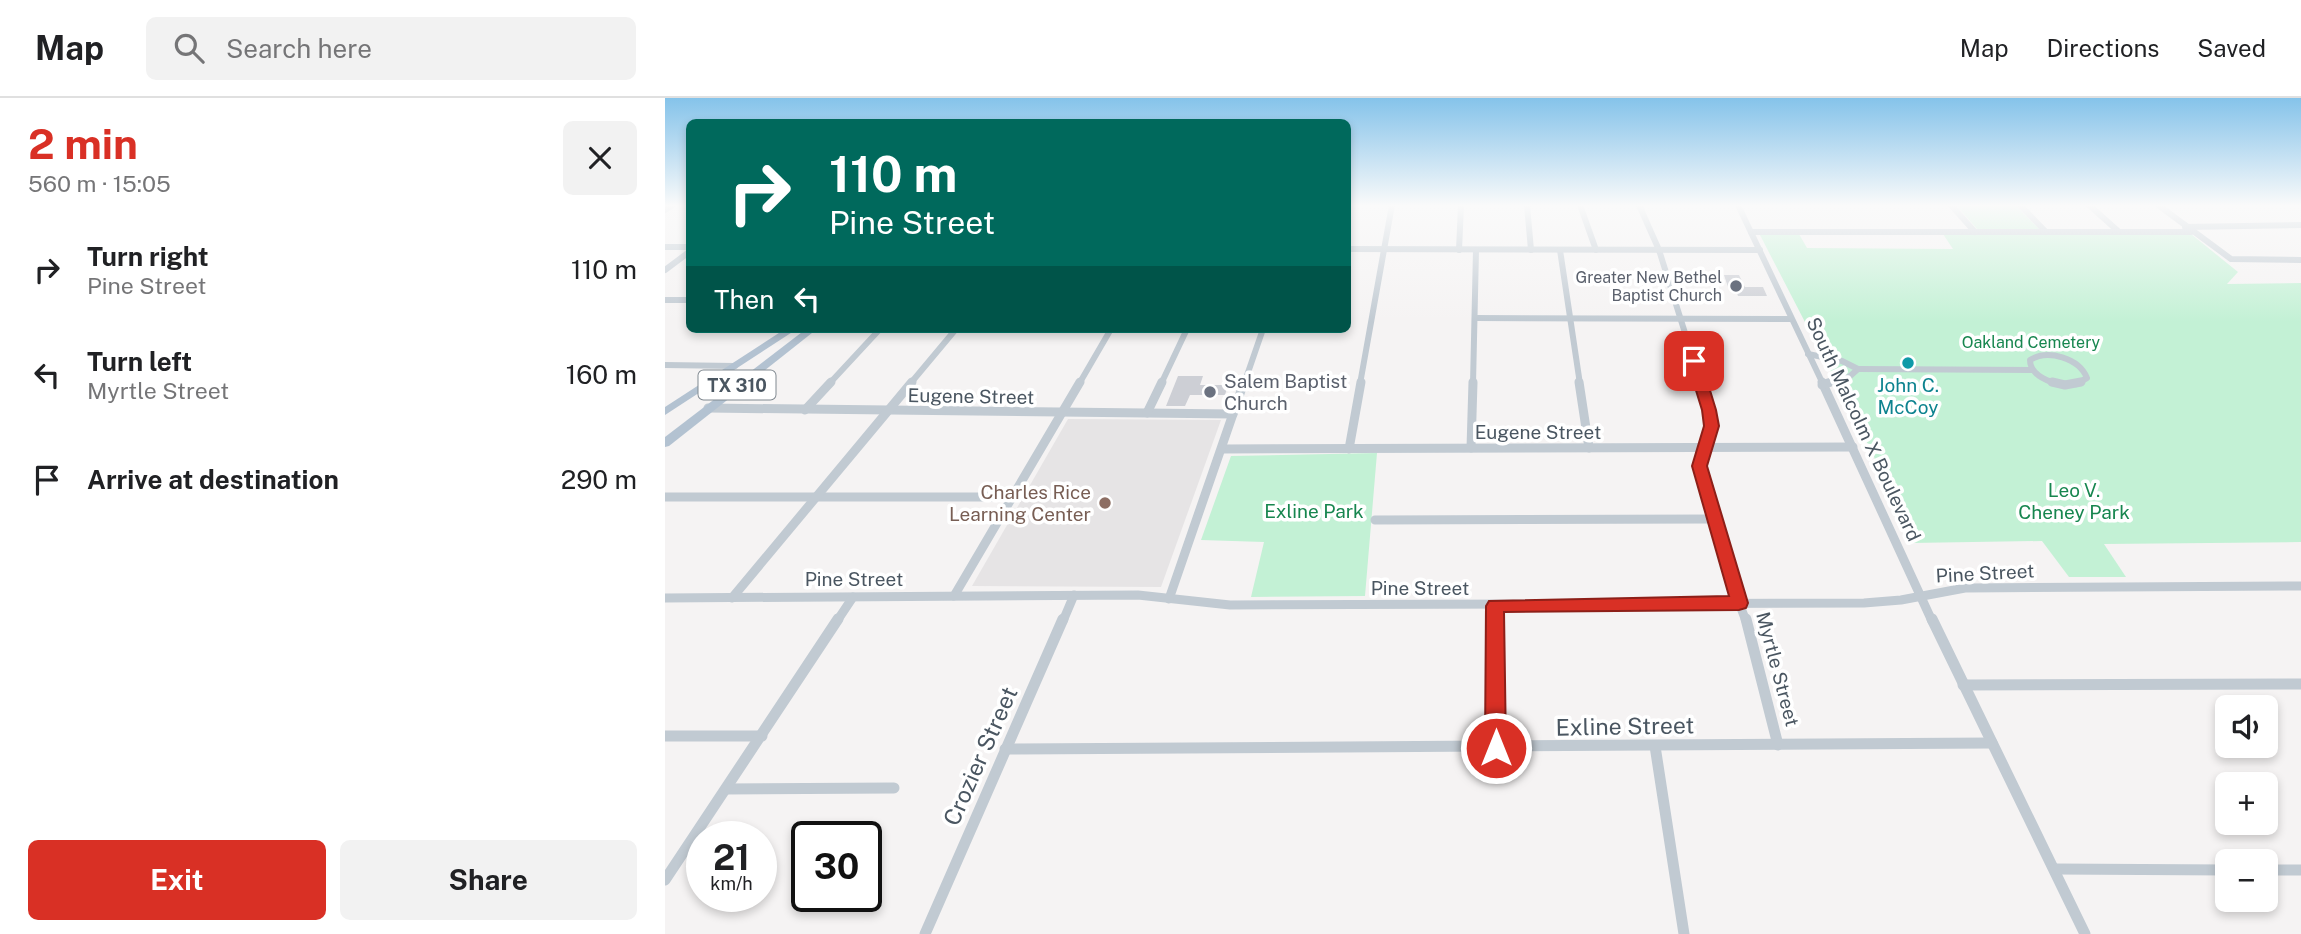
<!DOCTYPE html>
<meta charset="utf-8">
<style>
:root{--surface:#fff;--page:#f2f2f2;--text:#202124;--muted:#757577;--line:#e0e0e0;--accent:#d93025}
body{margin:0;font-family:"Public Sans",sans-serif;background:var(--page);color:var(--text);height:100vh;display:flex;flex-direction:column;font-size:26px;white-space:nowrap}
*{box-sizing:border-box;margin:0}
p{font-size:23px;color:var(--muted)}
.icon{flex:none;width:38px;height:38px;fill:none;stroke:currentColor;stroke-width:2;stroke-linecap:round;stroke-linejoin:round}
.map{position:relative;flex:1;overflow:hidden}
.details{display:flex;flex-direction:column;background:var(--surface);width:665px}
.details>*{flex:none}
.guide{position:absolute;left:21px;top:21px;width:665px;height:214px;border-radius:10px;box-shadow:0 4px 10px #0003;background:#00695c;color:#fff;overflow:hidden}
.buttons{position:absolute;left:1550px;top:597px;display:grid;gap:14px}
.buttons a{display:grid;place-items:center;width:63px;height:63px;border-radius:10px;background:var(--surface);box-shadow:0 4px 10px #0003;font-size:35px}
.speed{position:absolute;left:21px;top:723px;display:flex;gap:14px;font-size:35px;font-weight:700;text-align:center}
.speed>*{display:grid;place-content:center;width:91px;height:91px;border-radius:50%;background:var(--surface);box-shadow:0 4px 10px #0003;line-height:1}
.speed small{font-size:18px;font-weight:400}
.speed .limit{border:4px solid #111;border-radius:10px;background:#fff;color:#111}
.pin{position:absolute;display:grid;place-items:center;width:60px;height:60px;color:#fff;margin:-30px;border-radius:14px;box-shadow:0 4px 10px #0006}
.me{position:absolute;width:77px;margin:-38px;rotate:0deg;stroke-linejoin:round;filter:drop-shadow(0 0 5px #0008)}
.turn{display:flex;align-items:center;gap:24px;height:147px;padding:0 28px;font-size:32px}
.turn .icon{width:91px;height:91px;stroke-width:2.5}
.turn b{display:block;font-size:49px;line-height:60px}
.then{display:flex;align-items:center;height:66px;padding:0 28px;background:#0003;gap:14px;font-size:26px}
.round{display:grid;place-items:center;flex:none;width:74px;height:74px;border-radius:10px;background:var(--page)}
.headline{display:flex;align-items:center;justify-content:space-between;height:119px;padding:0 28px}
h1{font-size:42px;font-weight:700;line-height:52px;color:var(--accent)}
.primary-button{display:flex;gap:14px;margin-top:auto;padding:14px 28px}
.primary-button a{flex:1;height:80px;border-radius:10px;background:var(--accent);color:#fff;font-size:28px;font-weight:700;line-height:80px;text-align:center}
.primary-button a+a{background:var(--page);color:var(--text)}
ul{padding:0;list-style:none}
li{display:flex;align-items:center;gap:21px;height:105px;padding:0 28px}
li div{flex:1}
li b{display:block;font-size:26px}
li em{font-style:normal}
header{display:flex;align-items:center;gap:42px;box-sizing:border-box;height:98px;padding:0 35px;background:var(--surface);border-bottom:2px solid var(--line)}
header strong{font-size:33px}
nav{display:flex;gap:38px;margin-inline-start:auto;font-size:24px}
.search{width:490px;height:63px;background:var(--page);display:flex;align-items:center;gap:18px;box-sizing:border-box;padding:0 24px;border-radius:10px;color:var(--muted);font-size:26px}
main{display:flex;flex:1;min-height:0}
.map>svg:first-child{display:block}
.education{fill:#e6e4e5}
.green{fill:#c3f1d5}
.building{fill:#cdcfd5}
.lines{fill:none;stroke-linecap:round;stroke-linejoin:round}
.minor-far2{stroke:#c1cad2;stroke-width:6}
.minor-far1{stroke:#c1cad2;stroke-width:9}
.minor{stroke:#c1cad2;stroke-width:11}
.major{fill:#b3c2d1;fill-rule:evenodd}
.route{fill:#d93025;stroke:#8d1f18;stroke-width:2}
.worship-dot{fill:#6b7280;stroke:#fff;stroke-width:2.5}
.culture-dot{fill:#0f9aa8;stroke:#fff;stroke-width:2.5}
.education-dot{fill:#8d6e63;stroke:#fff;stroke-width:2.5}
.labels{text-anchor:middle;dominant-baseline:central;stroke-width:7;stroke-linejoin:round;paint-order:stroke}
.far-worship-label{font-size:16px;fill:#5b616d;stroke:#fff;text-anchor:end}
.far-park-label{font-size:16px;fill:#17864f;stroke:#fff}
.shield{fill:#fff;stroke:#808990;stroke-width:2}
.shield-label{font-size:18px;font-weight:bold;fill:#4a5661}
.worship-label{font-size:19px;fill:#5b616d;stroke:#fff;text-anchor:start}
.culture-label{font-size:19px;fill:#0d838f;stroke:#fff}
.street-label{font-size:19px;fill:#4a5661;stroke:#fff}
.park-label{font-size:19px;fill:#17864f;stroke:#fff}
.education-label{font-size:19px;fill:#785e54;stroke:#fff;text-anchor:end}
.near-street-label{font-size:23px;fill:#4a5661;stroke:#fff}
</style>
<header>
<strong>Map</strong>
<div class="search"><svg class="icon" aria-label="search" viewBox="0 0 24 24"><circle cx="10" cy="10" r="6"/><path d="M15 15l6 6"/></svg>Search here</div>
<nav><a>Map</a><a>Directions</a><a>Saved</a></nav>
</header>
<main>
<section class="details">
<div class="headline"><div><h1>2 min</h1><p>560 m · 15:05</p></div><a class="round"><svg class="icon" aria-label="close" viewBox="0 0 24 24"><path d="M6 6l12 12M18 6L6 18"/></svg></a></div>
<ul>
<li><svg class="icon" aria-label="right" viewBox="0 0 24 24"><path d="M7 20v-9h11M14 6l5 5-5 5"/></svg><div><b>Turn right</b><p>Pine Street</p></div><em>110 m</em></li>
<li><svg class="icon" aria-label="left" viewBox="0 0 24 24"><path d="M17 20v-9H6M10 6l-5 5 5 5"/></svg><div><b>Turn left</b><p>Myrtle Street</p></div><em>160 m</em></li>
<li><svg class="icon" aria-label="arrive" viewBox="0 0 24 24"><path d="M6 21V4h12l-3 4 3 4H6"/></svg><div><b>Arrive at destination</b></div><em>290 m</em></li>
</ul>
<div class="primary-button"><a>Exit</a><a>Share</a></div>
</section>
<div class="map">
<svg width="1636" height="836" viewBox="0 0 1636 836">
<rect width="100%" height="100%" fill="#f5f3f3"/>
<polygon class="education" points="403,321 556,322 496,489 307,488"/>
<g class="green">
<polygon points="1291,107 1350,107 1374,131 1312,131"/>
<polygon points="1134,136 1142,150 1288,151 1278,136 1526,136 1573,174 1562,186 1636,185 1636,444 1439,446 1461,479 1404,479 1377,443 1246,445 1206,352 1095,137"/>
<polygon points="712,355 700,498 586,499 599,444 536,442 566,358"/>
</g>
<g class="building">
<polygon points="1059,177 1074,177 1080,189 1098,189 1102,198 1073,198 1070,189 1063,189"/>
<polygon points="513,278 538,278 535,287 563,287 560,297 525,297 520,308 501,308"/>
</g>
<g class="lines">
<g class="minor-far2">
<polyline points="862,107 866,152"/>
<polyline points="915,107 931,152"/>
<polyline points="974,107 994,152 1036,286"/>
<polyline points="1073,107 1158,286"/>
<polyline points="1286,107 1310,134"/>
<polyline points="1355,107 1381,134"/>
<polyline points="1424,107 1453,133"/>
<polyline points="1493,107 1566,161 1636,162"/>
<polyline points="0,112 8,107"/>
<polyline points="1520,129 1636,127"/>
<polyline points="1086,134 1526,134"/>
<polyline points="0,149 24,149"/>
<polyline points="682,151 1095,152"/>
<polyline points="794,152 796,107"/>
<polyline points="895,152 915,286"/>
<polyline points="0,172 24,154"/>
<polyline points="0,202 24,202"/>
<polyline points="810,220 1126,221"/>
<polyline points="1143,256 1177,263 1193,271 1184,279 1160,286"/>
<polyline points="0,267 70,268"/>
<polyline points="1193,271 1367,272"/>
<polyline points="164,286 215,231"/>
<polyline points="245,286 291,231"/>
<polyline points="414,286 446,231"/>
<polyline points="496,286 522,231"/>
<polyline points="579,286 598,231"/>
<polyline points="695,286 727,107"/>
<polyline points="808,286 811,152"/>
<path d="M1392 286C1380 282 1365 276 1365 262 1383 251 1414 260 1422 280L1411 286"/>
</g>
<g class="minor-far1">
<polyline points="914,284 924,350"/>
<polyline points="1035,284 1047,328 1035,368 1069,492 1081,523"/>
<polyline points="1157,284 1267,523"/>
<polyline points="1387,284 1400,287 1416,284"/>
<polyline points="1157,287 1166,284"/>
<polyline points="43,310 568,316"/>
<polyline points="140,312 166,284"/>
<polyline points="482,315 497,284"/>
<polyline points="806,350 808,284"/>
<polyline points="558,351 1188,349"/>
<polyline points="684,351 696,284"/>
<polyline points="0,399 347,399"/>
<polyline points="710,422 1048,421"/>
<polyline points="289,498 415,284"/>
<polyline points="0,500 473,497 565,507 1199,505 1236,502 1300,490 1636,488"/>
<polyline points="67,500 247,284"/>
<polyline points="504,501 579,284"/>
<polyline points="830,508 830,523"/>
<polyline points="172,523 188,499"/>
<polyline points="398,523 409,497"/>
</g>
<g class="minor">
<polyline points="830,521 831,650"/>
<polyline points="1081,521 1113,647"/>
<polyline points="1267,521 1420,836"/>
<polyline points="1298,587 1636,586"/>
<polyline points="0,638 97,638"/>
<polyline points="990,648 1019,836"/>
<polyline points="340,651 1327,645"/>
<polyline points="61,691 229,690"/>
<polyline points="1390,771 1563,772"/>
<polyline points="1601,772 1636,772"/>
<polyline points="0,782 173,521"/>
<polyline points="260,836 398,521"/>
</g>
<g class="major">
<polygon points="120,231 132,231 0,317 0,309"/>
<polygon points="141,231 152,231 4,348 0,349 0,339"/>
</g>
</g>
<linearGradient id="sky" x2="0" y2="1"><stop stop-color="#85c3ea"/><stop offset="0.48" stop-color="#fafafa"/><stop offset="1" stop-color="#fafafa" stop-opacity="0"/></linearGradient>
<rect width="1636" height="224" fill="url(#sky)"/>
<polygon class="route" points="1029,259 1036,263 1051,312 1054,328 1042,368 1083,505 1081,510 1074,512 839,514 841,650 838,656 831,659 823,656 820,650 821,508 824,503 1064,498 1027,368 1039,328 1037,312 1022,263"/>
<g class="worship-dot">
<circle cx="1071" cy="188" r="7"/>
<circle cx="545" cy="294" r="7"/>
</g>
<circle class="culture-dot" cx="1243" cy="265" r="7"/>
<circle class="education-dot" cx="440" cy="405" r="7"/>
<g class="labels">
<g class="far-worship-label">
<text x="1057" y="179">Greater New Bethel<tspan x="1057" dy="18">Baptist Church</tspan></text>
</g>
<g class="far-park-label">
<text x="1366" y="244">Oakland Cemetery</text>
</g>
<rect class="shield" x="33.5" y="272.5" width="77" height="29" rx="5"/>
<g class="shield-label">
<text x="72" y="287">TX 310</text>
</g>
<g class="worship-label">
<text x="559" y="283">Salem Baptist<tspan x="559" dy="22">Church</tspan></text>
</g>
<g class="culture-label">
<text x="1243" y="287">John C.<tspan x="1243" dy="22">McCoy</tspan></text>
</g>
<g class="street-label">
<text transform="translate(306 298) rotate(1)">Eugene Street</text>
<text transform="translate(1199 331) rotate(65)">South Malcolm X Boulevard</text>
<text x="873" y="334">Eugene Street</text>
<text transform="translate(1320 475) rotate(-3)">Pine Street</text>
<text x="189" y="481">Pine Street</text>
<text x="755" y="490">Pine Street</text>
<text transform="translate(1113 571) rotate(75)">Myrtle Street</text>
</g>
<g class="park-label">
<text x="1409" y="392">Leo V.<tspan x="1409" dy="22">Cheney Park</tspan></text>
<text x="649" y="413">Exline Park</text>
</g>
<g class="education-label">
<text x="426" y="394">Charles Rice<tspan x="426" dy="22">Learning Center</tspan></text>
</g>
<g class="near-street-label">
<text transform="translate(960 628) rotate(-1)">Exline Street</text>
<text transform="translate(315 658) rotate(-66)">Crozier Street</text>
</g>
</g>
</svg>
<div class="buttons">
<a><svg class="icon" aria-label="sound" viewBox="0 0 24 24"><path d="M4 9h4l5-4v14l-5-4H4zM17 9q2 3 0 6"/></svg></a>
<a>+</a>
<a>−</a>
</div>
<div class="speed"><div>21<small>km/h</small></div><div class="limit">30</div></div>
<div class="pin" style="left:1029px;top:263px;background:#d93025"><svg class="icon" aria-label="arrive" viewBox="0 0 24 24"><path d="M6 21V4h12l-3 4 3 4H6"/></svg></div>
<svg class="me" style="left:831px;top:650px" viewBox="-20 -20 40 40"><circle r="17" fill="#d93025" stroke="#fff" stroke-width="3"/><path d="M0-11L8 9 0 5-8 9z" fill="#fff"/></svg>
<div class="guide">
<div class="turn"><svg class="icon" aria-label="right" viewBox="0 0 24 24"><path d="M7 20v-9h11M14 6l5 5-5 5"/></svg><div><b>110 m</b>Pine Street</div></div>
<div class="then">Then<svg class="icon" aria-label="left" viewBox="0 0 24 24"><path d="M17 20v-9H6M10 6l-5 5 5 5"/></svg></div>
</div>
</div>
</main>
